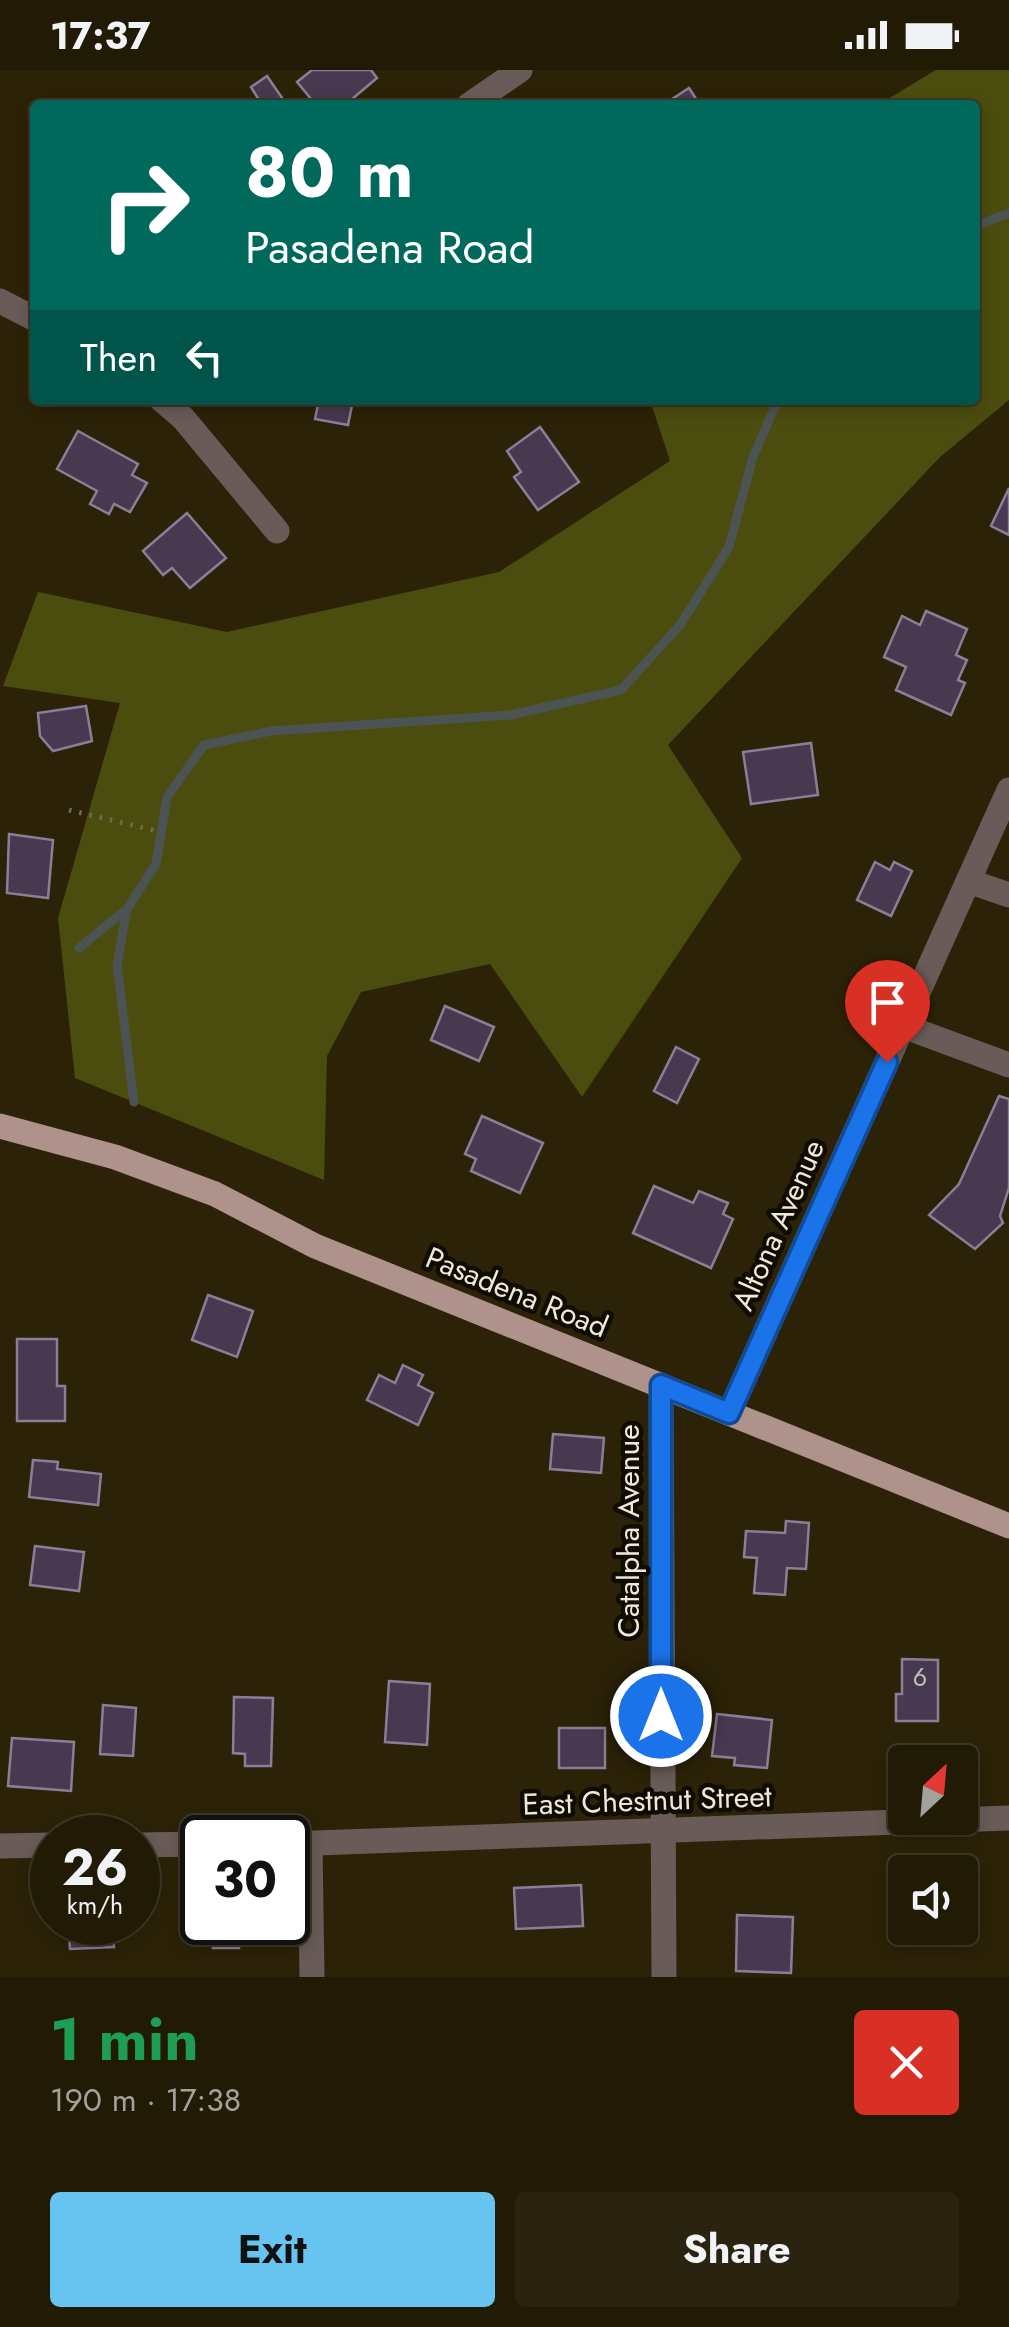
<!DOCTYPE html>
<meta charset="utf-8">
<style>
:root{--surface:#211a05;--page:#29230f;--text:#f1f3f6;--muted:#a2a19a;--line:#3e3827;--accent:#67c4f0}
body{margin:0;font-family:Jost,sans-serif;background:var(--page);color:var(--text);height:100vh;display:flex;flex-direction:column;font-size:38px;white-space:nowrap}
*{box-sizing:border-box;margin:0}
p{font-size:32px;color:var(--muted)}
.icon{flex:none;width:55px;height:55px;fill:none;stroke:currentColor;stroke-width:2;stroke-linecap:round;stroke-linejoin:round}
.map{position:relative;height:1907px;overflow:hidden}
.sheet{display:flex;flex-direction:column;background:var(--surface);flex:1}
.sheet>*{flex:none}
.guide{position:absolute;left:30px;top:30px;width:950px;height:305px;border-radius:10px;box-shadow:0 5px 15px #0003,0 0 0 2px var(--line);background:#00695c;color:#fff;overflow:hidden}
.needle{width:65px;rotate:26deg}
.buttons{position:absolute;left:888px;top:1675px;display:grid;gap:20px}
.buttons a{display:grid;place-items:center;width:90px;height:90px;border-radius:10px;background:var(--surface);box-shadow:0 5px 15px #0003,0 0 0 2px var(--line);font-size:50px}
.speed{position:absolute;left:30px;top:1745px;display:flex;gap:20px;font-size:50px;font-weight:700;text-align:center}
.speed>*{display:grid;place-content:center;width:130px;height:130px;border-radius:50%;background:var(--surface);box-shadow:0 5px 15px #0003,0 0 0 2px var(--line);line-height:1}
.speed small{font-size:25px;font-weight:400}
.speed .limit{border:5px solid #111;border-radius:15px;background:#fff;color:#111}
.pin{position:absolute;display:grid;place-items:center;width:85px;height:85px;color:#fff;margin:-102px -42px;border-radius:50% 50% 50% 0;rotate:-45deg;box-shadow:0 0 10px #0007}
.pin .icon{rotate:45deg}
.me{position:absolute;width:110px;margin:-55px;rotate:0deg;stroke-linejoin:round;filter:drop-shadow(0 0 8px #0008)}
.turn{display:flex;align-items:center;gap:35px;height:210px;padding:0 50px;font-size:45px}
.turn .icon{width:130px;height:130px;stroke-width:2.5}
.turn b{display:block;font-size:70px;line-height:85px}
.then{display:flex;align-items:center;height:95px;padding:0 50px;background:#0003;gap:20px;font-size:38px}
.round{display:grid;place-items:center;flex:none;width:105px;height:105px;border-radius:10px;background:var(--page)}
.headline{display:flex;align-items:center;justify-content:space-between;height:170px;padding:0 50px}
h1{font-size:60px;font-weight:700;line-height:75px;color:#1e9e55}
.button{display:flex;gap:20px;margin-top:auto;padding:20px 50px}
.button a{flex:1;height:115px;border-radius:10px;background:var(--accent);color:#111;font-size:40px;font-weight:700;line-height:115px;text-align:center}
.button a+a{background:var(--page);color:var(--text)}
.status{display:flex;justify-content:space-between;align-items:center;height:70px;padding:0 50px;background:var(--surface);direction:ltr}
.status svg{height:28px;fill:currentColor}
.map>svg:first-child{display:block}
.green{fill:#4b4d0e}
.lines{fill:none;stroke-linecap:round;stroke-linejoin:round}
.stream{stroke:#4c5453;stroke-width:9}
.building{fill:#473950;stroke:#8d7d97;stroke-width:2.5}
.path{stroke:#716951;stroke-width:5;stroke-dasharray:2.5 8;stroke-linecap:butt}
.minor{stroke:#695b58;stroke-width:25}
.major{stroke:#b0928c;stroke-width:25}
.route-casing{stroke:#114b97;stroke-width:25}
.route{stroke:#1a73e8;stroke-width:18}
.labels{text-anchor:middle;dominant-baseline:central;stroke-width:9;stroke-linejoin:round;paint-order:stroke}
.number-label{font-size:25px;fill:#c5bdb7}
.street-label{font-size:30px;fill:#efe9d9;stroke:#100c03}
</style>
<div class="status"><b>17:37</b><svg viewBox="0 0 49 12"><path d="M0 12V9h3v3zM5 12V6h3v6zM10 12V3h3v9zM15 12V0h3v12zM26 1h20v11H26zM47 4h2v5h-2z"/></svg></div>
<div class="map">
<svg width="1009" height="1907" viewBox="0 0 1009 1907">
<rect width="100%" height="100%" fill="#2c2207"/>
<polygon class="green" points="936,0 1009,0 1009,330 940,387 668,675 742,788 582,1027 490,894 361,922 327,986 324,1110 75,1008 58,848 120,633 3,616 38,522 227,562 499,502 670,391 650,330 975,330 975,35 878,35"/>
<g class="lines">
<g class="stream">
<polyline points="975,156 1009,143"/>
<polyline points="79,878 127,839"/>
<polyline points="134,1032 117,895 127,839 156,794 167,727 204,675 271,661 510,645 621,620 680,555 729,477 753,387 778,330"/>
</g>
</g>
<g class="building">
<polygon points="312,0 371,0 377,8 345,35 316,35 297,12"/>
<polygon points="267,6 287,35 252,35 259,30 251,17"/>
<polygon points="689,18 700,35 663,35"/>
<polygon points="319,330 342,330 341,334 352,335 348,355 315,349"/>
<polygon points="540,357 579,412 538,440 514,407 521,402 507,381"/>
<polygon points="78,361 138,394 132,405 147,413 130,442 114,434 109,444 90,434 97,421 57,399"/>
<polygon points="1009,418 1009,465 991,456"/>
<polygon points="187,443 226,488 190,518 172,498 163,505 143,481"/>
<polygon points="926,541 967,559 956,585 967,590 958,610 965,613 951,645 896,620 906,597 884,587 902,546 920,555"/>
<polygon points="86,636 92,671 53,681 40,666 38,643"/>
<polygon points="811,673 818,725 751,734 743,682"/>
<polygon points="9,764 53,770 48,828 7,823"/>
<polygon points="875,792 890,800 894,792 912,801 891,846 857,830"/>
<polygon points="445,936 494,957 479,991 431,970"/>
<polygon points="676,977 699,989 677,1033 654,1021"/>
<polygon points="999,1026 1009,1029 1009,1118 1000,1146 1003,1153 975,1179 929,1145 959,1114"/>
<polygon points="482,1046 543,1073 520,1123 471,1101 476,1089 465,1084"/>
<polygon points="654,1116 693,1133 699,1121 728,1133 723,1144 733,1149 711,1198 633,1163"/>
<polygon points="208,1225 253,1241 237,1287 192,1270"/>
<polygon points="17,1269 57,1269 57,1316 65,1316 65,1351 17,1351"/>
<polygon points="403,1295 423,1305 418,1315 433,1323 418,1355 367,1330 379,1305 395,1313"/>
<polygon points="553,1364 604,1368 601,1403 550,1399"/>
<polygon points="33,1390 58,1392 57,1399 101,1404 98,1435 29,1427"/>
<polygon points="786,1451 809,1453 806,1499 787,1498 785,1525 754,1523 757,1488 744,1487 746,1461 785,1463"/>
<polygon points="35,1476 84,1482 79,1521 30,1515"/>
<polygon points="902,1589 938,1590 938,1651 896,1651 896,1624 902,1624"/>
<polygon points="389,1611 430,1614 427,1675 385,1672"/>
<polygon points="234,1627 273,1628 271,1696 245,1696 245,1684 233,1683"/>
<polygon points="103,1635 136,1638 133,1686 100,1684"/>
<polygon points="717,1644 772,1650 767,1698 734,1695 735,1688 712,1686"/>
<rect x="559" y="1658" width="46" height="40"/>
<polygon points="12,1668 74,1672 71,1721 8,1716"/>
<polygon points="581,1815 583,1856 516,1859 514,1818"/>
<polygon points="737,1845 793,1847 791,1903 736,1901"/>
<polygon points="60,1852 112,1852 114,1877 70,1879 69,1861 61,1861"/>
<polygon points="213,1852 276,1852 276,1865 238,1865 239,1878 213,1878"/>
</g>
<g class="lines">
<polyline class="path" points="69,740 161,762"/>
<g class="minor">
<polyline points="469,35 520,0"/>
<polyline points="0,231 35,249"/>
<polyline points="162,330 183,348 277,461"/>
<polyline points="968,811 1009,825"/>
<polyline points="903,956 1009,995"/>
<polyline points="661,1315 664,1907"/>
<polyline points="729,1343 1009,720"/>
<polyline points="288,1774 1009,1748"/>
<polyline points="310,1774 312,1907"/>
<polyline points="138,1775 202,1774"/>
<polyline points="0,1776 52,1775"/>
</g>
<polyline class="major" points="0,1056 115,1087 215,1124 315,1176 1009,1456"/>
</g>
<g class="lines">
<defs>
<polyline id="route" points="661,1646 661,1315 729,1343 887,992"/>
</defs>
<use href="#route" class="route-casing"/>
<use href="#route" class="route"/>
</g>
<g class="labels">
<g class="number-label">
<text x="920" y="1607">6</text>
</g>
<g class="street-label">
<text transform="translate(778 1155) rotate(-66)">Altona Avenue</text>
<text transform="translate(517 1222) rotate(22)">Pasadena Road</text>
<text transform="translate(628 1461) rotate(-90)">Catalpha Avenue</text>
<text transform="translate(647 1730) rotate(-2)">East Chestnut Street</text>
</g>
</g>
</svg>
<div class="buttons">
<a><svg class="needle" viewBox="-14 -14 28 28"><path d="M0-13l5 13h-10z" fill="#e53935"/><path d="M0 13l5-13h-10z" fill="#a2a19a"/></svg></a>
<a><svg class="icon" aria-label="sound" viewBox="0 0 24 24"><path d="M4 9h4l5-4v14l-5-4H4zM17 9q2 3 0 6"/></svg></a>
</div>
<div class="speed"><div>26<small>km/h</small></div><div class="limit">30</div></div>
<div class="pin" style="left:887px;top:992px;background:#d93025"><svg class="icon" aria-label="arrive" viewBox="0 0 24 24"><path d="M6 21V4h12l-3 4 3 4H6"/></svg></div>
<svg class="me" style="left:661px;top:1646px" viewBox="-20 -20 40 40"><circle r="17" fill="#1a73e8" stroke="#fff" stroke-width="3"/><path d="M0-11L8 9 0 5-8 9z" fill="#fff"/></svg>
<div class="guide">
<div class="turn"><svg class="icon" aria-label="right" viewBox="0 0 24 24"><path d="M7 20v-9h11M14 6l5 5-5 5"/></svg><div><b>80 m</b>Pasadena Road</div></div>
<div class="then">Then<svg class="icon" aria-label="left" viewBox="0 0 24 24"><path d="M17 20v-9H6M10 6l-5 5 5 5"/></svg></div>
</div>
</div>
<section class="sheet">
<div class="headline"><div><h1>1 min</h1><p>190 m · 17:38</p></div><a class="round" style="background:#d93025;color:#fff"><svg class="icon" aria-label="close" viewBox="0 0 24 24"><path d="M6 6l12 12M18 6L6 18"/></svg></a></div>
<div class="button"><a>Exit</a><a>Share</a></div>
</section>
